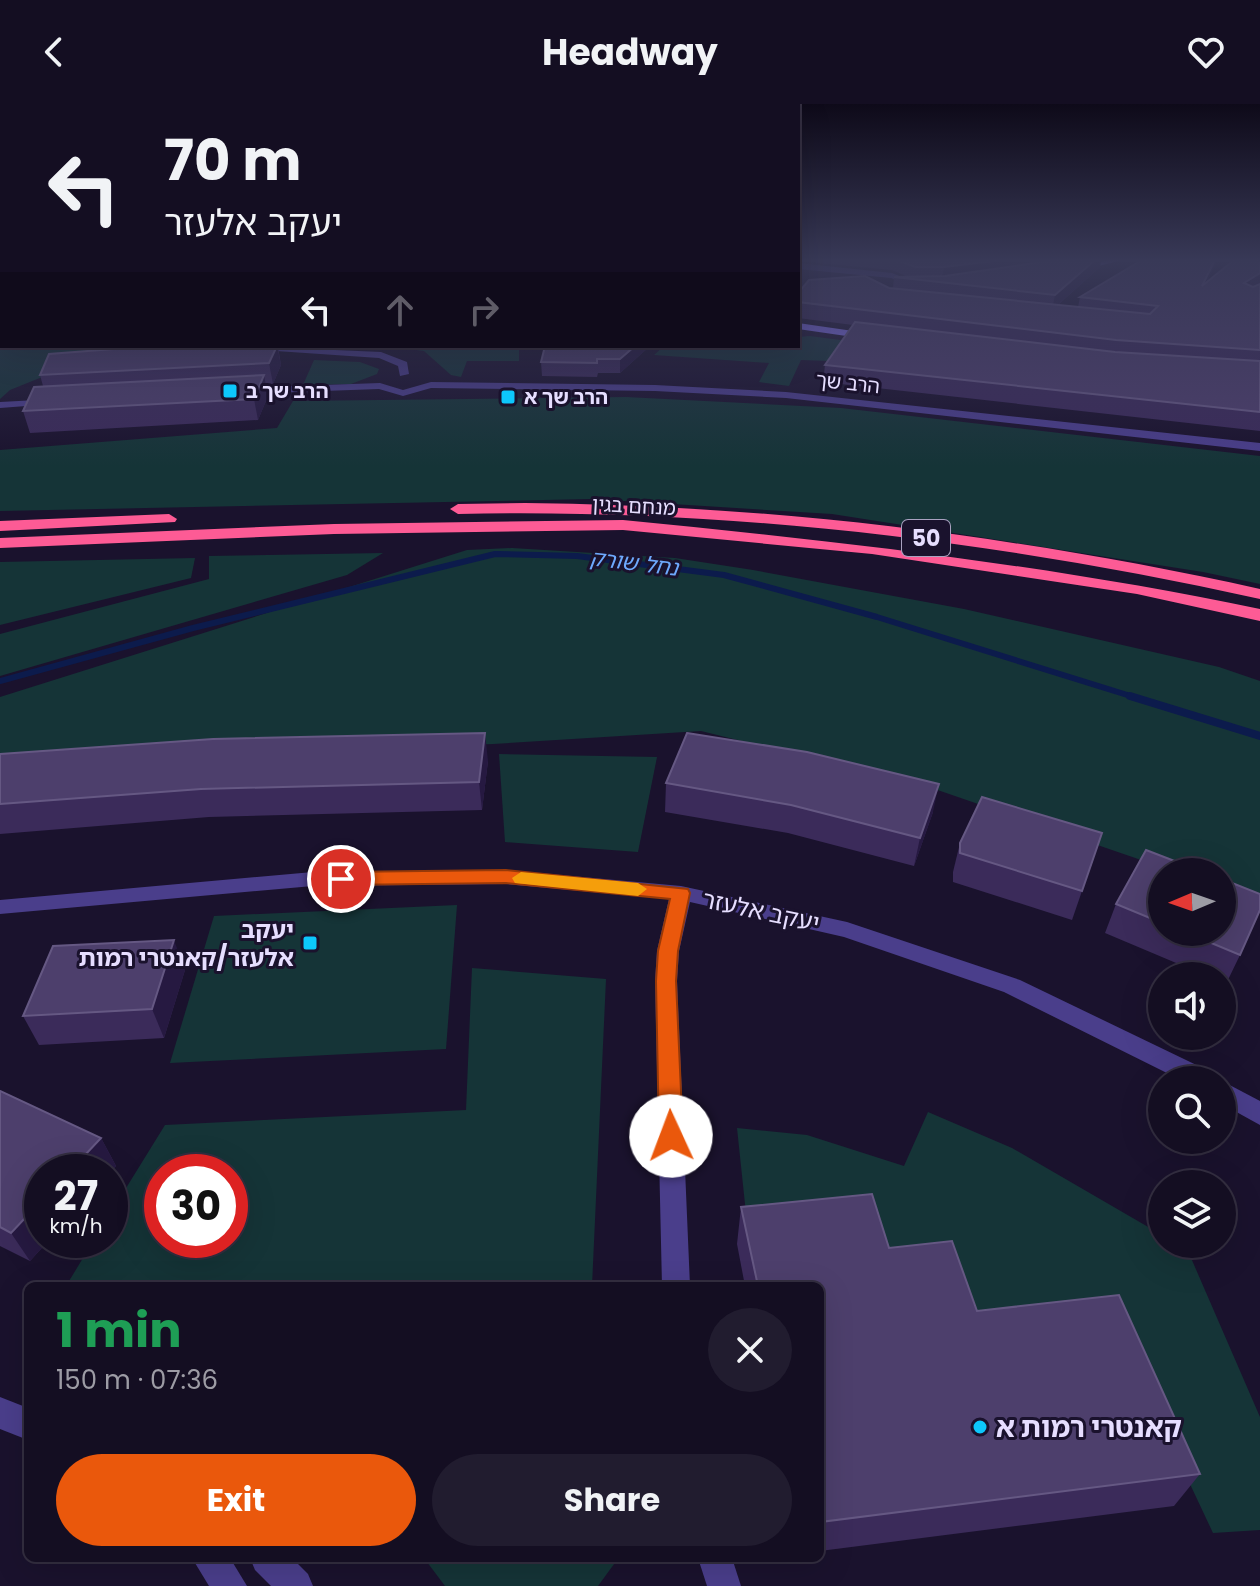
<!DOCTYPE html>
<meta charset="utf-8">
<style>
:root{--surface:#140e22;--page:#211c2f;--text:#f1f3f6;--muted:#9d9ca5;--line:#332e40;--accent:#ea580c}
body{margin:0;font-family:Poppins,"Noto Sans Hebrew",sans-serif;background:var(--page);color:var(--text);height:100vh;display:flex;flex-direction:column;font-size:30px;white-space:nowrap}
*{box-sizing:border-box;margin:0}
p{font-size:26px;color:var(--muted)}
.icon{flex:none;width:44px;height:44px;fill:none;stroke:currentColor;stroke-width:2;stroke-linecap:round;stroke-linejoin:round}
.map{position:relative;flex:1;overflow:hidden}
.panel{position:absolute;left:24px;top:1178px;width:800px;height:280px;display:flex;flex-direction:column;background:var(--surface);border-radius:12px;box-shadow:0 8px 32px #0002,0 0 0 2px var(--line)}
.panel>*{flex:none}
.banner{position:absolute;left:0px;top:0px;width:800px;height:244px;box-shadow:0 8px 32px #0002,0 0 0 2px var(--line);background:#140e22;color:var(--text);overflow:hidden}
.needle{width:52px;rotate:268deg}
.tools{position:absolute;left:1148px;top:754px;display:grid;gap:16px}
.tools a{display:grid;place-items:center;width:88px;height:88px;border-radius:50%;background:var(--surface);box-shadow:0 8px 32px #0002,0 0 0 2px var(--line);font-size:40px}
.speed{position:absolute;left:24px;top:1050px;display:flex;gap:16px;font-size:40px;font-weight:700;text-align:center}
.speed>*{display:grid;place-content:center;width:104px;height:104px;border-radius:50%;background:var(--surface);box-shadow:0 8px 32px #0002,0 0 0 2px var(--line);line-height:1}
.speed small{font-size:20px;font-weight:400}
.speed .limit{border:12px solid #d22;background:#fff;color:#111}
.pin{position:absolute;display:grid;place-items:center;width:68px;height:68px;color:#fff;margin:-34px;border:4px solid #fff;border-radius:50%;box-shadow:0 2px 8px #0007}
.me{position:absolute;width:88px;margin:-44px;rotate:358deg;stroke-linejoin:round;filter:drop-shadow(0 0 6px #0008)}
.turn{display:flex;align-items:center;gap:28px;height:168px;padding:0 32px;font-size:36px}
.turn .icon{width:104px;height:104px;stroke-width:2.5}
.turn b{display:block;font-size:56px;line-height:68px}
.lanes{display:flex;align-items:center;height:76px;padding:0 32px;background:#0003;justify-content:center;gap:40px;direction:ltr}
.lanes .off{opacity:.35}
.round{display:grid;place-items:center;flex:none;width:84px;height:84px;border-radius:42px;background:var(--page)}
.headline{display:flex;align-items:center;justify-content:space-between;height:136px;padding:0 32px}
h1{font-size:48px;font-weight:700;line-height:60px;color:#1e9e55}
.action{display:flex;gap:16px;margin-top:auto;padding:16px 32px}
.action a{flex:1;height:92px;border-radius:48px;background:var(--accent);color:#fff;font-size:32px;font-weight:700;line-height:92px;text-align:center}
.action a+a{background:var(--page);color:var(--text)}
header{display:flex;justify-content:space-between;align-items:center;height:104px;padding:0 32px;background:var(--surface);font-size:36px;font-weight:700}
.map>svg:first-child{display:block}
.green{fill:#153437;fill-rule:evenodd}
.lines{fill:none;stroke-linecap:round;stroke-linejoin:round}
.stream-far1{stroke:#0c1b4c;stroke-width:6}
.stream{stroke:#0c1b4c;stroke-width:8}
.street{fill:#4a3e8b;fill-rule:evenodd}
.secondary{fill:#8a76fd;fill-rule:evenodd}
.highway{fill:#fd5b95;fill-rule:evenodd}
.wall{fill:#3b2b5a}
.shaded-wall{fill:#261941}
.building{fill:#4d3f6c;stroke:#655883;stroke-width:2}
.route{fill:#ea580c;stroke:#983908;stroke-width:2}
.slow{fill:#f59e0b}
.poi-dot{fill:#0dc7fc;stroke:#1a122d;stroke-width:3}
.labels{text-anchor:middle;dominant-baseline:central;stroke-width:6;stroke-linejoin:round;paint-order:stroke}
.far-street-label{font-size:20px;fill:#e6deff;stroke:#1a122d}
.far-poi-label{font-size:20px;font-weight:bold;fill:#e6deff;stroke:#1a122d;text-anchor:start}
.shield{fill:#1a122d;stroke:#a9a1c0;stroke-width:2}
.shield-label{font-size:22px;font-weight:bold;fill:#e6deff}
.far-water-label{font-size:22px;font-style:italic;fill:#6ea9fd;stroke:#1a122d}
.street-label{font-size:24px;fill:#e6deff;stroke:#1a122d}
.poi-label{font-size:24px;font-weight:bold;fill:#e6deff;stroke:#1a122d;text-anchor:end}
.near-poi-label{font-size:28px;font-weight:bold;fill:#e6deff;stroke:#1a122d;text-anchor:start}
</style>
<header><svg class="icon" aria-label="back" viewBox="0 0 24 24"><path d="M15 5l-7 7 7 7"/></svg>Headway<svg class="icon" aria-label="heart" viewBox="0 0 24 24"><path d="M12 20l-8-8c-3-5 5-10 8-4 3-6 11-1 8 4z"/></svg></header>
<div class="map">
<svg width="1260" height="1482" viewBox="0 0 1260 1482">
<rect width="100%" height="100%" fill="#1a122d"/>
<g class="green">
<polygon points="0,231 2,242 39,242 55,246 66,242 119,242 10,286 0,295"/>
<polygon points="810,232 848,237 828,257 801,256 789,282 759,278 769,259 654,251 664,242 798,242 798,233"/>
<polygon points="387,242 523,242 519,246 519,257 467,257 461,273 451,271 424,247"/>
<polygon points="314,256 360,258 379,265 377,270 351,280 303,281"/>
<polygon points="626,293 841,304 1260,352 1260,480 1203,468 832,410 592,395 0,407 0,346 277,324 293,297"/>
<polygon points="512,444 675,454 753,466 964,505 1219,563 1260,577 1260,797 1222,784 1222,768 1176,768 926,682 701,627 493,640 0,659 0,593 467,446"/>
<polygon points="383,449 347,471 0,572 0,530 209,475 209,452"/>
<polygon points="195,454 191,474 0,521 0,458"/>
<polygon points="499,650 657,653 638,748 505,738"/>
<polygon points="457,801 446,945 170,959 214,812"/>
<path d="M472 864 606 875 592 1182H66L94 1136H110V1110L165 1021 466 1006ZM162 1068H230V1136H162Z"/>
<polygon points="928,1008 1012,1044 1162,1131 1162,1140 1177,1140 1188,1147 1260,1313 1260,1426 1213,1429 1113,1216 982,1225 891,1154 747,1119 737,1024 807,1031 904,1062"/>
<polygon points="424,1454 617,1454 617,1456 598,1482 445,1482"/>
</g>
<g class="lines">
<polyline class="stream-far1" points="0,577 193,524 495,450 577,452 724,471 877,513 1137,594"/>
<polyline class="stream" points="1130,592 1260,632"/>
<g class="street">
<polygon points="798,159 892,169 924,182 920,185 891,174 798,165"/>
<polygon points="241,242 381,248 407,258 409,270 400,272 398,262 379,254 246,245"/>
<polygon points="431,278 655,281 786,288 1260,339 1260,347 786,294 655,287 431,284 403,292 379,285 240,290 235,287 240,284 380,279 403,286"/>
<polygon points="56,295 58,297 52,300 0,304 0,298"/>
<polygon points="506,766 681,782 847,818 1020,876 1213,969 1216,976 1181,976 1004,888 844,833 690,798 679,847 677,877 690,1182 662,1182 655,877 657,847 669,795 506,780 313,782 0,810 0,796 313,768"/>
<polygon points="1222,977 1260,997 1260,1021 1222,1000"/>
<polygon points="0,1293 28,1304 28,1336 0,1325"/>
<polygon points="192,1454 230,1454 247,1482 209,1482"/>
<polygon points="250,1454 292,1454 308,1470 313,1482 271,1482 255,1466"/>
<polygon points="698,1454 732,1454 741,1482 707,1482"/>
</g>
<g class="secondary">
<polygon points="1108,156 1122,156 1075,168 1071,165"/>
<polygon points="798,219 874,230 879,233 874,236 798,225"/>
</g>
<g class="highway">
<path d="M525 399C771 401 1020 432 1260 485V495C998 437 726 404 458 410L450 405 458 400Z"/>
<polygon points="169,410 177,415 175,418 0,427 0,417"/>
<path d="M623 416C838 437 1049 461 1260 505V517L1137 490 872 450 623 426 334 430 0 444V434L334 420Z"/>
</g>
</g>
<g class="wall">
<polygon points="798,156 1101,156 1100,163 1058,201 1078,203 1080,193 1142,156 1217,156 1207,178 1260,156 1260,327 823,278 825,261 853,221 798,214 798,189 893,184 894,173 908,173 892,166 798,157"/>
<polygon points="2,176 2,228 0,227 0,177"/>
<polygon points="213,242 278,242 281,261 273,280 266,280 268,292 258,316 30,329 23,307 43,282 40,271"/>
<polygon points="545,242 650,242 620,269 598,269 597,273 542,272 541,258"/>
<polygon points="0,650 488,657 482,706 209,713 0,730"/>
<polygon points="666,679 933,708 914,762 788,729 665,708"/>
<polygon points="1102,729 1072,816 953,778 953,768 960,739"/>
<polygon points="1162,768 1162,828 1222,828 1240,851 1226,880 1222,879 1222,872 1207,872 1105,829 1116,800"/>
<polygon points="185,866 164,934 39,941 23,912"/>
<polygon points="0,987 101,1034 116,1062 30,1157 0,1142"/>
<polygon points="741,1103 889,1144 1200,1370 1174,1402 820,1447 820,1182 745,1182 737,1140"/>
</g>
<g class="shaded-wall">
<polygon points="1001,156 1090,156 942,175 944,163"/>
<polygon points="1095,156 1101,156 1100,163 1052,206 1055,191"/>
<polygon points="1215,156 1217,156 1198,197 1202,182"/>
<polygon points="1260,169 1260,181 1239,194 1244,179"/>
<polygon points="277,242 281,261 273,280 269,259"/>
<polygon points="635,242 650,242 620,269 620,255"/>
<polygon points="264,271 268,292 258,316 254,295"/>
<polygon points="485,629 488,657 482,706 479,678"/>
<polygon points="939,680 933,708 914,762 920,734"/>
<polygon points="174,836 185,866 164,934 152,905"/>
<polygon points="101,1034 116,1062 110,1069 110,1068 69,1068"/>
<polygon points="42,1096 42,1136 49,1136 30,1157 11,1129"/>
</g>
<g class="building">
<polygon points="898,156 1001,156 944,163 915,163"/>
<polygon points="1056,156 1095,156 1055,191 894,173 945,172"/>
<polygon points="1142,156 1215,156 1202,182 1234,156 1260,156 1260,169 1244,179 1253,183 1260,180 1260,246 1116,236 798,198 798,189 809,176 865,172 889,184 1150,210 1158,202 1080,193"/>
<polygon points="2,176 2,216 0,215 0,177"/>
<polygon points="855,218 1115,248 1260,257 1260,308 825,261"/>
<polygon points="213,242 277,242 269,259 40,271 49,250 140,243"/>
<polygon points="545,242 635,242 620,255 597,255 597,259 541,258"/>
<polygon points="264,271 254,295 23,307 34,283"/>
<polygon points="485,629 479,678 201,685 0,700 0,650 213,635"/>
<polygon points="687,629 807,648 939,680 920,734 791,701 666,679"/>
<polygon points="982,693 1102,729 1082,787 960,749 960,739"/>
<polygon points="1146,746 1203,768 1162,768 1162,819 1116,800"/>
<polygon points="1222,775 1260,790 1260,806 1240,851 1185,828 1222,828"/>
<polygon points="174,836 152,905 23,912 53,842"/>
<polygon points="0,987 101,1034 69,1068 42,1068 42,1096 11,1129 0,1123"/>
<polygon points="872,1090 889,1144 952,1137 977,1207 1119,1191 1200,1370 820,1418 820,1182 758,1182 741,1103"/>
</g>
<linearGradient id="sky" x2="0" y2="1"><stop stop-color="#0e0a19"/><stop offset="0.43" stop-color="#383957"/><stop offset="1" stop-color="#383957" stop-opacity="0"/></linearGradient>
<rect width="1260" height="363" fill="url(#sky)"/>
<polygon class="route" points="506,766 688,785 690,789 678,847 676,877 683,1032 679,1039 671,1042 663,1039 659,1032 656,877 658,847 670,795 506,779 341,781 332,775 341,768"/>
<polygon class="slow" points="521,768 638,779 647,785 638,792 515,779 512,774"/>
<g class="poi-dot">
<rect x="222" y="279" width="16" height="16" rx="4"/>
<rect x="500" y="285" width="16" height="16" rx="4"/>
<rect x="302" y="831" width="16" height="16" rx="4"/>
<circle cx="980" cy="1323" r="8"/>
</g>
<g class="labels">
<g class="far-street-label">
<text transform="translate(848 279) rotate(6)">הרב שך</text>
<text transform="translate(634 402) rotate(3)">מנחם בגין</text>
</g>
<g class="far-poi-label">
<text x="246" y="287">הרב שך ב</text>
<text x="524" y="293">הרב שך א</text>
</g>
<rect class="shield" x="902" y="416" width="48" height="36" rx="6"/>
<g class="shield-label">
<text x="926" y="434">50</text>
</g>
<g class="far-water-label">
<text transform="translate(634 459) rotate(7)">נחל שורק</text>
</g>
<g class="street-label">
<text transform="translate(761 807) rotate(12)">יעקב אלעזר</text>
</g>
<g class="poi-label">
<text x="294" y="825">יעקב<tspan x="294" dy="28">אלעזר/קאנטרי רמות</tspan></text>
</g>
<g class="near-poi-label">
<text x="996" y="1323">קאנטרי רמות א</text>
</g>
</g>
</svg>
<div class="tools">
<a><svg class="needle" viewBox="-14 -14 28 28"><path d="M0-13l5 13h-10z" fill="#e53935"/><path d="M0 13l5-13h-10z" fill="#9d9ca5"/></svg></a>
<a><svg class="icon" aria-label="sound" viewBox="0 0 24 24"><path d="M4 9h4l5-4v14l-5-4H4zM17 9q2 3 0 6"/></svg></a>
<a><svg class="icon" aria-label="search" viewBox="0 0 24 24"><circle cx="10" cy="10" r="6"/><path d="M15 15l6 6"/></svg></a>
<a><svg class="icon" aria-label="layers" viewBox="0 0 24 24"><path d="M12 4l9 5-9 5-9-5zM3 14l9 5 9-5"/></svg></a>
</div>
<div class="speed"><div>27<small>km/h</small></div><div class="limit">30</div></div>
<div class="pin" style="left:341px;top:775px;background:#d93025"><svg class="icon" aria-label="arrive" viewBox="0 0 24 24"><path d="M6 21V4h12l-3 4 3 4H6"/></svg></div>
<svg class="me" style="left:671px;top:1032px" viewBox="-20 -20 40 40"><circle r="19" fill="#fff"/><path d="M0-13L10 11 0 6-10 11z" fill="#ea580c"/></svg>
<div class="banner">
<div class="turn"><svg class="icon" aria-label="left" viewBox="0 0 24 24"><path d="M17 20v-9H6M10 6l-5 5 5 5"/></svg><div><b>70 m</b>יעקב אלעזר</div></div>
<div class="lanes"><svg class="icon" aria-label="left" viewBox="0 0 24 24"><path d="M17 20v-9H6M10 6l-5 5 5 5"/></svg><svg class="icon off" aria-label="ahead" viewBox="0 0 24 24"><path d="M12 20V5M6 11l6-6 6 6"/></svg><svg class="icon off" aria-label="right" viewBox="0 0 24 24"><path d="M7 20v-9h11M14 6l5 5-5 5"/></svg></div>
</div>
<section class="panel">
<div class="headline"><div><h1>1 min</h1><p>150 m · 07:36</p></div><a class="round"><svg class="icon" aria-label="close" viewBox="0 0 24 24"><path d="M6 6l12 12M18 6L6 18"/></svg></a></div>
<div class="action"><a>Exit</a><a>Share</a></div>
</section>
</div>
